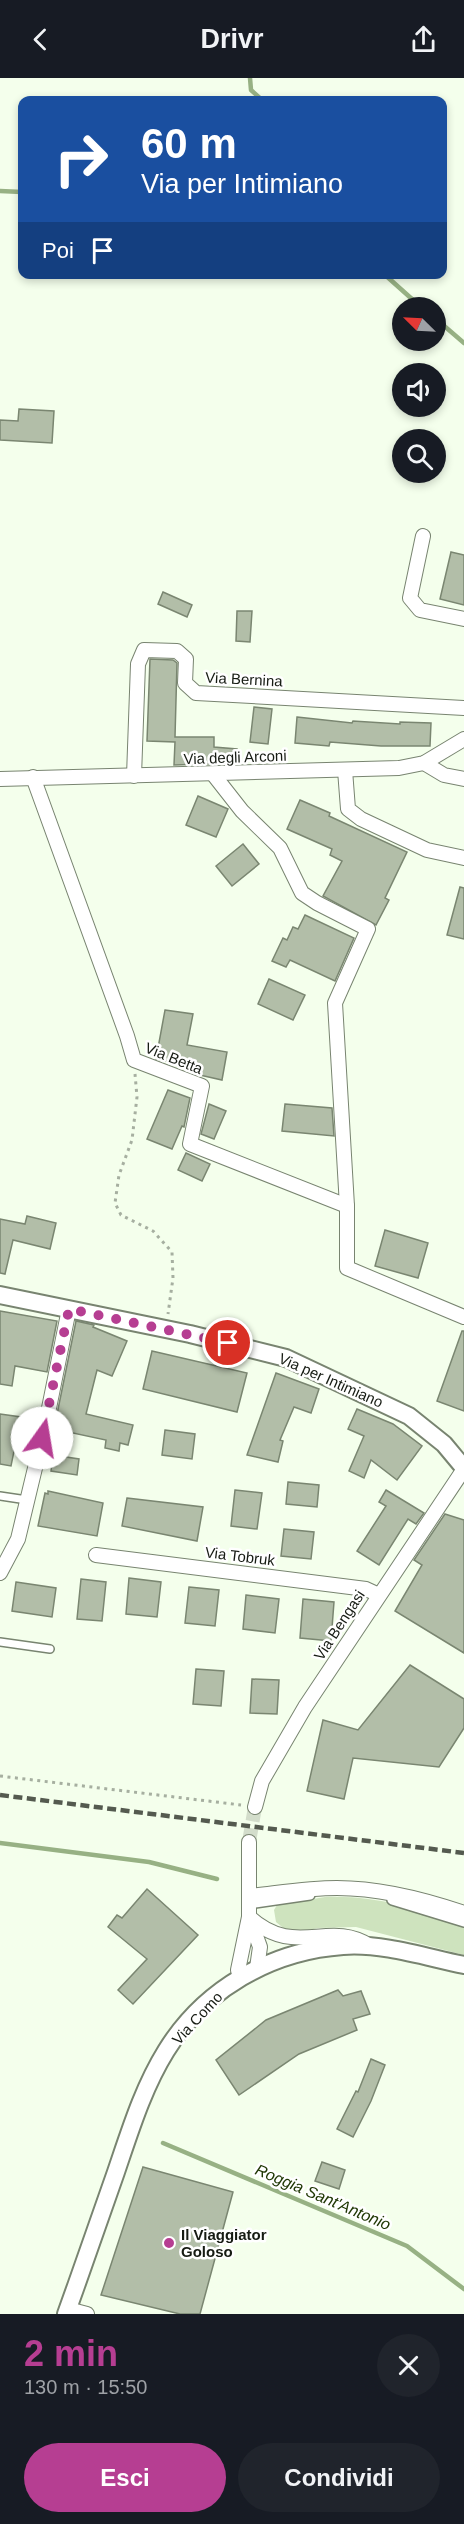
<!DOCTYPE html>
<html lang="it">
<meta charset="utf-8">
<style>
:root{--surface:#171b24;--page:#20242c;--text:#f1f3f6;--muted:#9ea1a6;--accent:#b63e92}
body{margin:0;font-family:Helvetica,sans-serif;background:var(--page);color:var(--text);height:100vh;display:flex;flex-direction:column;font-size:22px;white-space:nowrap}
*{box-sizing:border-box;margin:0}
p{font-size:20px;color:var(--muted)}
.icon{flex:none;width:33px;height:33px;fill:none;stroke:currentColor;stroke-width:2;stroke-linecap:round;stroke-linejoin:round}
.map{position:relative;height:2236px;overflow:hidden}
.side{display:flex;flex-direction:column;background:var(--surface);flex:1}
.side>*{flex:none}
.guide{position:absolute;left:18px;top:18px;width:429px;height:183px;border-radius:12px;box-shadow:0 3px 9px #0003;background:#1a4fa0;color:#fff;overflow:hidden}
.needle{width:39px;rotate:294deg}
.buttons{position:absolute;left:392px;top:219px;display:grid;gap:12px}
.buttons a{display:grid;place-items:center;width:54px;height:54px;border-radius:50%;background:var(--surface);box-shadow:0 3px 9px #0003;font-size:30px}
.pin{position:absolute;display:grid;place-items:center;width:51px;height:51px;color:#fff;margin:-26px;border:3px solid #fff;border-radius:50%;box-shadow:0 2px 6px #0007}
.me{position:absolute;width:66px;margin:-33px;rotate:13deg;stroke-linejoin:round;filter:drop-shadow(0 0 4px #0008)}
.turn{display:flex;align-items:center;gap:21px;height:126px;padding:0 24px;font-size:27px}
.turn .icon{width:78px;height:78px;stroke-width:2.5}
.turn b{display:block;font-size:42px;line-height:51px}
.then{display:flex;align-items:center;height:57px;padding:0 24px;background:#0003;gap:12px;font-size:22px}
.round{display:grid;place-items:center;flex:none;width:63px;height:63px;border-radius:32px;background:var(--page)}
.summary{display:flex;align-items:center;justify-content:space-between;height:102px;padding:0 24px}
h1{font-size:36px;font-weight:700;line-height:45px;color:var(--accent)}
.action{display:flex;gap:12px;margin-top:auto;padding:12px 24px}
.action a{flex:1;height:69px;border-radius:36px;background:var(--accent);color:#fff;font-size:24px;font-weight:700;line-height:69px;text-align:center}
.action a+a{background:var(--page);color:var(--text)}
header{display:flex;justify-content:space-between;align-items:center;height:78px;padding:0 24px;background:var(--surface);font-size:27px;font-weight:700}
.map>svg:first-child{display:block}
.green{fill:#cee3be}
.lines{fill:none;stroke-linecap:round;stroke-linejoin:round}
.stream{stroke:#97b184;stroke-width:4.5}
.building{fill:#b2bea8;stroke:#7a8671;stroke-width:1.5}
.minor-tunnel{stroke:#d3ddcb;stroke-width:14;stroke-dasharray:14 7;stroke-linecap:butt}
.service-casing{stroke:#788470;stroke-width:10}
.pedestrian-casing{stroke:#788470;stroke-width:12}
.minor-casing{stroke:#788470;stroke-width:16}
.tertiary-casing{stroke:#788470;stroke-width:20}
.path{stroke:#a6afa0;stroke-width:3;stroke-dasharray:3 4.5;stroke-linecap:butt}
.service{stroke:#fff;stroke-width:7}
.pedestrian{stroke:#fff;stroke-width:9}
.minor{stroke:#fff;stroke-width:14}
.tertiary{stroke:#fff;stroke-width:16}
.rail{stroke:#545a4f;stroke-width:4.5;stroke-dasharray:9 4.5;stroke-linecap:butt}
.route{stroke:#b63e92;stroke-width:10;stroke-dasharray:0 18}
.poi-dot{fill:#b63e92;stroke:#fff;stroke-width:2}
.labels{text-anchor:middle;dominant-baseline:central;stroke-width:5;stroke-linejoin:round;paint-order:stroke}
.street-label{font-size:15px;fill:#161b13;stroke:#fff}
.poi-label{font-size:15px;font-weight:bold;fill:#161b13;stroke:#fff;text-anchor:start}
.water-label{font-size:16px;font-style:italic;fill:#203805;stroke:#fff}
</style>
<header><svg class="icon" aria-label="back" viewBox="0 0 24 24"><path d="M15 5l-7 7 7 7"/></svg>Drivr<svg class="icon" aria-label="share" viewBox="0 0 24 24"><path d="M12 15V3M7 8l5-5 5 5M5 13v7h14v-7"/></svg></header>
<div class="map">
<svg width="464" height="2236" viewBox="0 0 464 2236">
<rect width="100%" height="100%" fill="#f4ffec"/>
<path class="green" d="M325 1819C373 1817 420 1830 464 1848V1877L356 1849 318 1850 300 1854 287 1853 276 1844 274 1832 277 1827Z"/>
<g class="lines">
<g class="stream">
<polyline points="250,0 251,12 262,22"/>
<polyline points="0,113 22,114"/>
<polyline points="384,196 422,230"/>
<polyline points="435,240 464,265"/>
<polyline points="0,1765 149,1784 217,1801"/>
<polyline points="163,2065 407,2168 464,2211"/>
</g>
</g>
<g class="building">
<polygon points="19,331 54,333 52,365 0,362 0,342 18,343"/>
<polygon points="451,474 464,477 464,527 440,521"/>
<polygon points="163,514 192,527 187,539 158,526"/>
<polygon points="237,533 252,533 250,564 236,563"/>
<polygon points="150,581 173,582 177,585 175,659 214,659 214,669 237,671 236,685 174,687 175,664 147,663"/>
<polygon points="254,629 272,631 268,666 250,664"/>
<polygon points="297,639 352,645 353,643 400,646 400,644 431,645 430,668 381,668 330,664 329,668 295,665"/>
<polygon points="198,718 228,731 216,759 186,747"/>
<polygon points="300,722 330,735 329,738 407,774 385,820 389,822 376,847 323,818 342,783 330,777 332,771 287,751"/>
<polygon points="243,766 259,786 232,808 216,788"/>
<polygon points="460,809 464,810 464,861 447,857"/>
<polygon points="305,837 354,860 335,903 290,882 286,889 272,883 283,860 287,862 293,849 298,851"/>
<polygon points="269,901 305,917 293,942 258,926"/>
<polygon points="165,932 193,936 187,967 227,974 222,1002 195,996 196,989 156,981"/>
<polygon points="168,1012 190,1020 184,1049 182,1048 172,1071 147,1061"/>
<polygon points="209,1026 226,1033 214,1061 201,1056"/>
<polygon points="285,1026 332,1030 334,1058 282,1053"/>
<polygon points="186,1075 210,1086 202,1103 178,1092"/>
<polygon points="27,1138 56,1145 50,1171 13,1162 5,1196 0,1195 0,1141 25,1146"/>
<polygon points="385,1152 428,1165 418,1200 375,1188"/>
<polygon points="0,1233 57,1243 47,1294 15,1288 12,1308 0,1306"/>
<polygon points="76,1243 94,1247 93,1249 127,1263 112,1298 97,1292 86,1336 133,1347 128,1367 120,1365 119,1373 105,1370 106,1362 54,1351"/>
<polygon points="462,1253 464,1253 464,1333 437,1323"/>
<polygon points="152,1273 247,1295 237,1334 143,1311"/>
<polygon points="276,1295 319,1311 311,1335 294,1329 280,1362 283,1363 278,1384 247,1377"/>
<polygon points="357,1331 393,1346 422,1368 397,1402 371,1382 364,1400 349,1393 364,1358 348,1351"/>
<polygon points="0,1336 21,1339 11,1388 0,1386"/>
<polygon points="165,1352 195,1356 192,1381 162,1377"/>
<polygon points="53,1377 79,1381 77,1397 51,1393"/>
<polygon points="288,1404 319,1407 317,1429 286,1426"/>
<polygon points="235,1412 262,1415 257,1451 231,1448"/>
<polygon points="386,1412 424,1435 416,1446 408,1441 379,1487 357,1473 386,1428 379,1424"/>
<polygon points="48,1413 103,1425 97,1458 38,1448 45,1415 48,1416"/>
<polygon points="127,1420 203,1429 197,1463 122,1448"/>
<polygon points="445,1436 464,1442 464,1575 395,1533 422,1487 414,1482"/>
<polygon points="284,1451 314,1454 311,1481 281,1478"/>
<polygon points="129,1500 161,1504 157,1539 126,1536"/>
<polygon points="81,1501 106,1504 102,1543 77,1541"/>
<polygon points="16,1504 56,1510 52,1539 12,1533"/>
<polygon points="189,1509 219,1512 215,1548 185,1545"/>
<polygon points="246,1517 279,1521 275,1555 243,1551"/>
<polygon points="303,1521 334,1524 331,1563 300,1560"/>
<polygon points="410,1587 464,1621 464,1650 439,1689 353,1680 344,1721 307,1713 323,1642 358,1652"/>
<polygon points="196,1591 224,1593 221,1628 193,1626"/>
<polygon points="252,1601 279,1602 277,1636 250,1635"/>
<polygon points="147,1811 198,1857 133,1926 118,1912 147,1881 108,1849 117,1837 122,1840"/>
<polygon points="338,1912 343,1918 361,1913 370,1936 353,1941 357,1952 299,1976 239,2017 216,1982 266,1942"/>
<polygon points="371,1981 385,1987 371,2023 353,2059 337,2051 356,2013 358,2014"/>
<polygon points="322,2084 345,2092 339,2111 315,2103"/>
<polygon points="143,2089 233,2114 200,2236 180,2236 101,2217"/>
</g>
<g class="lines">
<polyline class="minor-tunnel" points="249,1764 255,1729"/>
<defs>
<g id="service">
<polyline points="0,1418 27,1422"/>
<polyline points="0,1564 50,1571"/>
</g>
<g id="pedestrian">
<polyline points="392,1822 464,1844"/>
<polyline points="248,1826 310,1817"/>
</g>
<g id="minor">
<polyline points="423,458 410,520 420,532 464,541"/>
<polyline points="424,685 444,697 464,701"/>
<polyline points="345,692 348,731 361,741 427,772 464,780"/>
<polyline points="213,696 242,733 280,770 302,815 317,825 368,851 335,925 347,1128 347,1190 464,1239"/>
<polyline points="134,698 138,586 144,572 177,573 186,581 185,605 196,615 464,630"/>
<polyline points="33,699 127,958 134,982 202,1008 190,1066 347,1128"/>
<polyline points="0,701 399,690 424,685 464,661"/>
<polyline points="96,1477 366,1511 379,1517"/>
<polyline points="0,1495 18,1461 47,1340 69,1231"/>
<polyline points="255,1729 262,1703 305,1629 464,1391"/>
<path d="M249 1818C278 1815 308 1810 337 1810 380 1810 423 1821 464 1835"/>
<path d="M249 1839C295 1881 328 1841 370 1868"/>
<polyline points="250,1841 260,1869 257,1890"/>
<polyline points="240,1899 238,1892 249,1839 249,1764"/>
<polyline points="68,2231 87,2236"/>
</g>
<g id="tertiary">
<polyline points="0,1217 190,1256 286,1280 409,1338 444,1366 464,1390"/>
<path d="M66 2236C83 2189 99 2142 116 2094 130 2053 143 2010 166 1973 204 1911 271 1873 343 1868 383 1865 425 1879 464 1887"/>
</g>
</defs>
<use href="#service" class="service-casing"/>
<use href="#pedestrian" class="pedestrian-casing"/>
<use href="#minor" class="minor-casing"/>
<use href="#tertiary" class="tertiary-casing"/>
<g class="path">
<polyline points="135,996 137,1019 132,1062 119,1097 115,1125 121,1137 153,1153 172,1174 173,1200 168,1236"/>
<polyline points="0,1698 241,1727"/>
</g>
<use href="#service" class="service"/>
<use href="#pedestrian" class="pedestrian"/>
<use href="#minor" class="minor"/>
<use href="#tertiary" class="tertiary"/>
<polyline class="rail" points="0,1717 464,1775"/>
</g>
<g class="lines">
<polyline class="route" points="42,1360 69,1231 228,1265"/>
</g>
<circle class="poi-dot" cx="169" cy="2165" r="6"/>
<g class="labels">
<g class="street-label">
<text transform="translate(244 601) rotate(3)">Via Bernina</text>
<text transform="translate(235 679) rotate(-2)">Via degli Arconi</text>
<text transform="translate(174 980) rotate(22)">Via Betta</text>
<text transform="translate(331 1302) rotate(24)">Via per Intimiano</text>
<text transform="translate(240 1478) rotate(7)">Via Tobruk</text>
<text transform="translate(339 1547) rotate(-57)">Via Bengasi</text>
<text transform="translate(197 1940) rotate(-47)">Via Como</text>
</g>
<g class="poi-label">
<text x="181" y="2156">Il Viaggiator<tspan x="181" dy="17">Goloso</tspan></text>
</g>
<g class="water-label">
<text transform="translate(323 2119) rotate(23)">Roggia Sant'Antonio</text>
</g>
</g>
</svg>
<div class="buttons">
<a><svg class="needle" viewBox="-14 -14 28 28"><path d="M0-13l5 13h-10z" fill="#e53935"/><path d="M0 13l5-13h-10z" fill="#9ea1a6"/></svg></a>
<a><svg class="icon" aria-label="sound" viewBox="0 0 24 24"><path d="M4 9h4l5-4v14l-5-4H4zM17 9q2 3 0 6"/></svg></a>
<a><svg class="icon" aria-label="search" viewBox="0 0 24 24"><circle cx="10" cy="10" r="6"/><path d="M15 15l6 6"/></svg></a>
</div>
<div class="pin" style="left:228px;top:1265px;background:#d93025"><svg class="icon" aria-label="arrive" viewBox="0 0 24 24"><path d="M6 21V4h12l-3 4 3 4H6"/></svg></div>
<svg class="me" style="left:42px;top:1360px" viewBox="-20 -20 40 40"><circle r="19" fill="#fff"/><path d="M0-13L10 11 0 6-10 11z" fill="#b63e92"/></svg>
<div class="guide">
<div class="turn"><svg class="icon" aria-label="right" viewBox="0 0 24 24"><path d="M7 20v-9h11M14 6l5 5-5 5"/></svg><div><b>60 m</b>Via per Intimiano</div></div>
<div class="then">Poi<svg class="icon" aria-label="arrive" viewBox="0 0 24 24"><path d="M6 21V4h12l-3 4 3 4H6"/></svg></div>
</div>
</div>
<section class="side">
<div class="summary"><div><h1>2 min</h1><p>130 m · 15:50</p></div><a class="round"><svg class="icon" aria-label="close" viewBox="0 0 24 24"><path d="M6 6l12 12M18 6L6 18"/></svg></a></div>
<div class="action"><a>Esci</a><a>Condividi</a></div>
</section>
